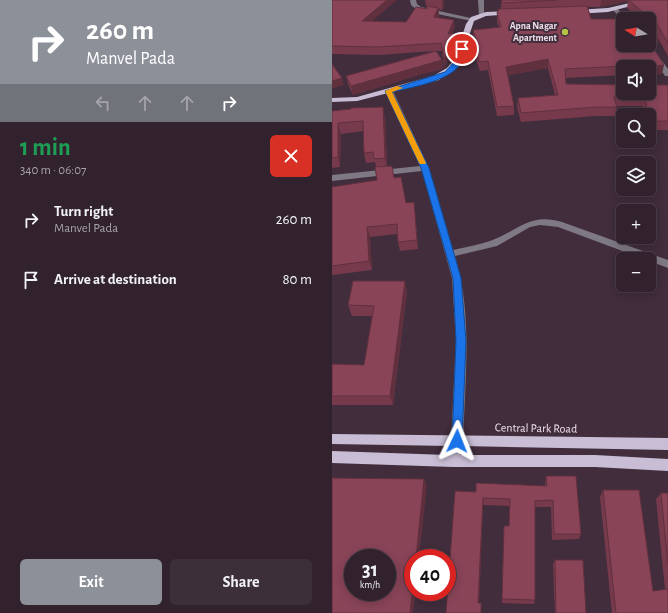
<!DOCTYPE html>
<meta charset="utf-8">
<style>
:root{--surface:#31222d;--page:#3d2f39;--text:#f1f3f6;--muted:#a8a4aa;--line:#4c3f49;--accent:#8c9099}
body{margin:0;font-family:"Alegreya Sans",sans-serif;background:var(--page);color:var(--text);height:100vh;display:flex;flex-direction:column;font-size:15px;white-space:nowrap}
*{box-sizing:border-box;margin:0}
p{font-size:13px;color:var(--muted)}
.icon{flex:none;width:22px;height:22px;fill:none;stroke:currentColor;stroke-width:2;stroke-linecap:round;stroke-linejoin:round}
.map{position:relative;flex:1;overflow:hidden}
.side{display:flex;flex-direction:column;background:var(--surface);width:332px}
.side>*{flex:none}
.hud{background:#8c9099;color:#fff;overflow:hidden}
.needle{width:26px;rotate:281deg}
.tools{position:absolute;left:284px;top:12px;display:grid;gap:8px}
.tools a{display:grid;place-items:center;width:40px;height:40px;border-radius:6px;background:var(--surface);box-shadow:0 2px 10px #0003,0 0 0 1px var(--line);font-size:20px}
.speed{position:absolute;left:12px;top:549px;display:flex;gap:8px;font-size:20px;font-weight:700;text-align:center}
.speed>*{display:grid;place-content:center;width:52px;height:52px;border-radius:50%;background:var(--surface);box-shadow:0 2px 10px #0003,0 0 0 1px var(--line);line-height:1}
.speed small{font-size:10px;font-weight:400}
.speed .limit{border:6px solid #d22;background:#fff;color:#111}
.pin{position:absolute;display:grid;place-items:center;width:34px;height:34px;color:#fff;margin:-17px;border:2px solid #fff;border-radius:50%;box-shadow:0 1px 4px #0007}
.me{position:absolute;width:44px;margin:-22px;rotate:2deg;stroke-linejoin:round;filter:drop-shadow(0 0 3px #0008)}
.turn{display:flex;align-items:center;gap:14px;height:84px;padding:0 20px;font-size:18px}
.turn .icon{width:52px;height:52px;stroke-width:2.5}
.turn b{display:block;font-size:28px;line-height:34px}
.lanes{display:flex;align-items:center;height:38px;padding:0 20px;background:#0003;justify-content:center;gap:20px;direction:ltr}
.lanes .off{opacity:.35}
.round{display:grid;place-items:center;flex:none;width:42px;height:42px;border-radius:6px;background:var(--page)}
.head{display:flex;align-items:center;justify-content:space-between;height:68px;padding:0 20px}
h1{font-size:24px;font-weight:700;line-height:30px;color:#1e9e55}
.button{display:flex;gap:8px;margin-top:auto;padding:8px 20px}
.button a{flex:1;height:46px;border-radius:6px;background:var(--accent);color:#fff;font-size:16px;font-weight:700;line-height:46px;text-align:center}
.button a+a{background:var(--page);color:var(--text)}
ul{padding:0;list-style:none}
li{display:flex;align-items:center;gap:12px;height:60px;padding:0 20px}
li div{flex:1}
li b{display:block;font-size:15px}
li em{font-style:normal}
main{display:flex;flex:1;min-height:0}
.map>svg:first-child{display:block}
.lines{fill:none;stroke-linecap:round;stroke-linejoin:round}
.minor{fill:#7e7984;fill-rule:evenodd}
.major{fill:#c8bdd4;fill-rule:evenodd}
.wall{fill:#763a4c;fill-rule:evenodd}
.shaded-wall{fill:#60303e}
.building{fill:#894458;stroke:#60303e;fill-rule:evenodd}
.route{fill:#1a73e8;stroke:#114b97}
.slow{fill:#f59e0b}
.poi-dot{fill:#b4c24a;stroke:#412d3c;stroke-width:1.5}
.labels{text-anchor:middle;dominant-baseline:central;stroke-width:4;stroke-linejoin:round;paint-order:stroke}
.far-poi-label{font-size:10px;font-weight:bold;fill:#ede0ea;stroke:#412d3c;text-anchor:end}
.street-label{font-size:12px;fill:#ede0ea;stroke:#412d3c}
</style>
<main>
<section class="side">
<div class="hud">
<div class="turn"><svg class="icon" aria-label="right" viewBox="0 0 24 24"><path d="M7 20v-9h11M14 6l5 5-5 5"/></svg><div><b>260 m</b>Manvel Pada</div></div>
<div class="lanes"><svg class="icon off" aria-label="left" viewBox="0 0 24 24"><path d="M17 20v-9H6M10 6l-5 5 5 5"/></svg><svg class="icon off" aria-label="ahead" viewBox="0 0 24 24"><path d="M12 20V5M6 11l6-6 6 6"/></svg><svg class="icon off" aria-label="ahead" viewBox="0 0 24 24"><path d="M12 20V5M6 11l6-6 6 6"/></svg><svg class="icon" aria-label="right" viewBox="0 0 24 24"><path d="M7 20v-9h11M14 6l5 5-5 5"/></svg></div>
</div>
<div class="head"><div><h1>1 min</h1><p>340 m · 06:07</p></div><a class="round" style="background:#d93025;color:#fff"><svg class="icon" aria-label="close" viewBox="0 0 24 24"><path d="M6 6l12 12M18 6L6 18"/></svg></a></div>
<ul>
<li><svg class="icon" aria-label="right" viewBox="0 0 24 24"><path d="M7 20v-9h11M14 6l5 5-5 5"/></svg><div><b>Turn right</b><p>Manvel Pada</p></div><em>260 m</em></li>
<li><svg class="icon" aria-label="arrive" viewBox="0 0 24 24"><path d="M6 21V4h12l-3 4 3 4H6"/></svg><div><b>Arrive at destination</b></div><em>80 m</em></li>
</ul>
<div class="button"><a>Exit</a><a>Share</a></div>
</section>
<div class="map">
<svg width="336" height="613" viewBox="0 0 336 613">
<rect width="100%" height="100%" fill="#412d3c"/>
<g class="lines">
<g class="minor">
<polygon points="78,0 84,0 85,4 89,7 143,19 140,21 85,10 79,5"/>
<polygon points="146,0 152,0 152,16 147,15"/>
<polygon points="280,7 284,7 295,19 290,20 280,9"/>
<polygon points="317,43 336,69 336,76 333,76 313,45 317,45"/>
<path d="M54 89H60L61 91 97 168 121 250C133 247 146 245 158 241 186 231 197 212 230 222L336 260V268L317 261V259H312L226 227 208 225 198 227 165 246 123 256C141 315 133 380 131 441L129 445 125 447 121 445 119 441 124 341 120 278 90 171 0 181V175L88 166 53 91Z"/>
</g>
<g class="major">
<polygon points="311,0 322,0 276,12 244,14 241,12 244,10 276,8"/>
<polygon points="178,11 181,13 180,14 154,16 142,21 129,60 125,66 114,75 107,80 25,101 0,102 0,98 25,97 101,76 115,68 122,60 134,24 139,17 154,12"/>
<polygon points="0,434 336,438 336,450 130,446 128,455 263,455 336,459 336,471 263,467 121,467 0,463 0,451 116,455 118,446 0,444"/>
</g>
</g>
<g class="wall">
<polygon points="0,0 40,21 74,22 95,9 93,0 112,0 112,6 110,10 107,9 107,16 106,18 123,27 120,34 123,41 112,68 110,51 104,51 111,69 90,74 21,95 16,84 14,76 102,51 47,55 0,54"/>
<path d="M170 0H336V56L324 35 326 41 324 50 317 42 330 74 317 67H291V75L234 78V84L336 85V130H317V115H312L311 106H285L283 116H264L189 122 185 107 186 98 223 95 216 68 176 75 182 106V115L165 116 156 70 148 71 143 56V47L141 39V30L167 27 165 22V13L169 9V3ZM296 1 295 8 307 19H259L256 7H268Z"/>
<polygon points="0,111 53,117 55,166 63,178 74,203 83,212 86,249 68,251 66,242 65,234 38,237 40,270 0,275 0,185 1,187 45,180 44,167 43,162 34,163 32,153 31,131 9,134 8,167 0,168"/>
<polygon points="75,292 61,405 0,405 0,364 32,365 40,316 20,316 16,305"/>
<polygon points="214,476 249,534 247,539 220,540 219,507 203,507 203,600 202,604 170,603 172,526 177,526 178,506 151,505 147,603 149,603 150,607 114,613 144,492 213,486"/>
<polygon points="271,490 321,591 333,590 324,499 329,493 336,493 336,613 280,613 268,497"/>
<polygon points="223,560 254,613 223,613 221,564"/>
</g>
<g class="shaded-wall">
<polygon points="55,0 65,0 32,28 30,21"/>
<polygon points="110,0 112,0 112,6 110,10"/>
<polygon points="269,0 296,0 296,1 268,7"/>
<polygon points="106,8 107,16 102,25 102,17"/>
<polygon points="122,20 123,27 116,42 116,34"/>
<polygon points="319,32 317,42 317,34"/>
<polygon points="123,33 123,41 112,68 112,60"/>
<polygon points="216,59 216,68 174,76 174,67"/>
<polygon points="110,60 111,69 90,74 21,95 19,86"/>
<polygon points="332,65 330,74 317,76 317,67"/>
<polygon points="10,78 12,85 0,89 0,81"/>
<polygon points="51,107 53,117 55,168 53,158"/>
<polygon points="6,123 9,134 8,167 6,157"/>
<polygon points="35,227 38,237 40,270 37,261"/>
<polygon points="73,281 75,292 61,405 58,396"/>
<polygon points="92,479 95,486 87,558 84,558"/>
<polygon points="151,498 151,505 147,607 146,603"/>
<polygon points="81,586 81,592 84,592 81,613 78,613"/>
</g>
<g class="building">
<polygon points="0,0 55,0 30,21 74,22 84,7 95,9 95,6 106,8 102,17 122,20 116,34 123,33 112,60 109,43 45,47 0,46"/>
<polygon points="170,0 226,0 169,3"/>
<polygon points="297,0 336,0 336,43 322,19 320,19 326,41 319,32 317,34 317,19 300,19 318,19"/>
<polygon points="255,6 259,19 291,19 291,45 317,45 317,41 332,65 317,67 313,67 311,65 233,69 234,84 291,85 291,93 317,93 317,85 336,85 336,121 317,121 317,115 316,115 313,97 282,97 285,107 265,107 189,113 186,98 226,95 216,59 174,67 182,106 165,107 156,61 147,62 143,47 146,47 141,30 169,27 165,13 167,9"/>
<polygon points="104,51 110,60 19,86 14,76"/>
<polygon points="0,64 10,78 0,81"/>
<polygon points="51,107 53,158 42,159 41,152 32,153 31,121 6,123 6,157 0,158 0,111 19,109 19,108"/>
<polygon points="60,166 62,178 69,177 74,203 82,202 85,240 66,242 65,224 35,227 37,261 0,266 0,187 45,180 43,167"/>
<polygon points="21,281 73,281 58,396 0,396 0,364 32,365 42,306 16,305"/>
<polygon points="214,476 244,476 249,534 222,534 221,500 203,501 203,600 170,599 172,526 177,526 178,499 151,498 146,603 149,603 149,613 114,613 123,491 144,492 144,483 215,486"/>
<path d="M0 478 92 479 84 558H81V586L78 613H0ZM21 558H55V592H21Z"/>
<polygon points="271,490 307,490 321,591 336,589 336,613 284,613"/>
<polygon points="329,493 336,493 336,564"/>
<polygon points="223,560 251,560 254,613 224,613"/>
</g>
<path class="route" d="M130 48 133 49C132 53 131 58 130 61 121 81 80 87 60 92L97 168 129 278 134 341 130 441 129 445 125 446 121 445 120 441 124 341 121 278 89 168 53 91 113 72 123 61 127 49Z"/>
<polygon class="slow" points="65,86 71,88 60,92 94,163 93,164 88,164 87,163 53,91"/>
<circle class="poi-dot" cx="233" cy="32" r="4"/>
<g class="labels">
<g class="far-poi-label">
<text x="225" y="26">Apna Nagar<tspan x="225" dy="12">Apartment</tspan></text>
</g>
<g class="street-label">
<text transform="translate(204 428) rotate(1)">Central Park Road</text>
</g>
</g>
</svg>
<div class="tools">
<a><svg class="needle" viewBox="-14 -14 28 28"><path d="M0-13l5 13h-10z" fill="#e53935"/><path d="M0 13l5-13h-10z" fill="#a8a4aa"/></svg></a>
<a><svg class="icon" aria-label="sound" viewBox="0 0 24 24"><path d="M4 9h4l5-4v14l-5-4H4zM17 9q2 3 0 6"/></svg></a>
<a><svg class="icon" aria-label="search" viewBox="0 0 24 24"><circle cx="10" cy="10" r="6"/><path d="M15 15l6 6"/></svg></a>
<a><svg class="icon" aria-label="layers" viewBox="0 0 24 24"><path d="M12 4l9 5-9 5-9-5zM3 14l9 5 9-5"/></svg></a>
<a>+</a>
<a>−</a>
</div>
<div class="speed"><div>31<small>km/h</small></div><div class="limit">40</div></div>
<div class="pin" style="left:130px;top:49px;background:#d93025"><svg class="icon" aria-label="arrive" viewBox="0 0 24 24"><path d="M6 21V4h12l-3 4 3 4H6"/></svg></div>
<svg class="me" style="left:125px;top:441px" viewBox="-20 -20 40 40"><path d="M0-17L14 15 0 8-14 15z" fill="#1a73e8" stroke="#fff" stroke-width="4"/></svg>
</div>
</main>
